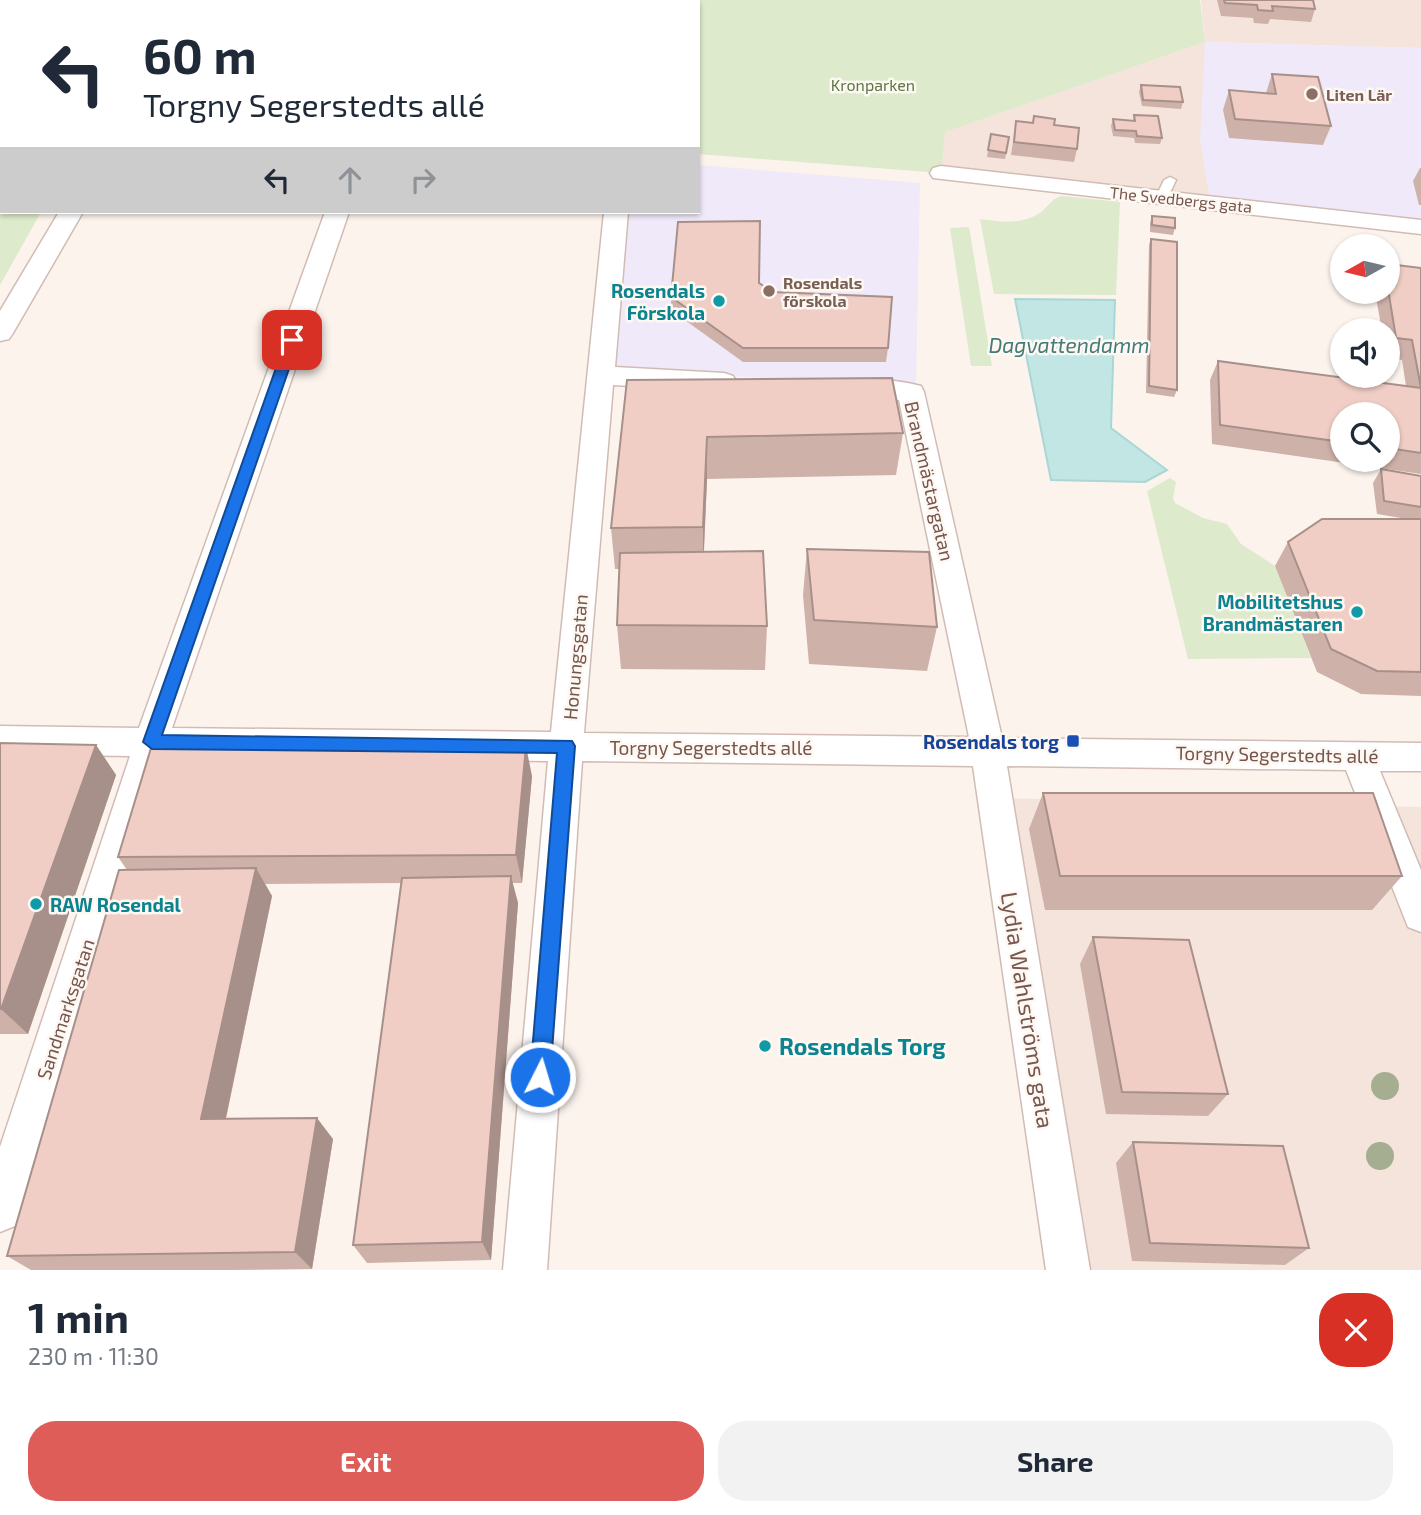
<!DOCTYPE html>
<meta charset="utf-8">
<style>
:root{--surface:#fff;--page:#f2f2f3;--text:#1f2937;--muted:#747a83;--accent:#df5d59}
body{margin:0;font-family:"Exo 2",sans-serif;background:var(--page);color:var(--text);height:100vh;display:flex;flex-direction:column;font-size:26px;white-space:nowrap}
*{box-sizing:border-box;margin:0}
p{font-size:23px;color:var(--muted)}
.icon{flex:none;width:38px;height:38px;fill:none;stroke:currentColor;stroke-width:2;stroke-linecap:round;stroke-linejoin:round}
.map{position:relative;height:1270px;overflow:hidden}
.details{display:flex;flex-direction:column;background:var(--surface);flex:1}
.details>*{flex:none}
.top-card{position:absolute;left:0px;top:0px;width:700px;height:214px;box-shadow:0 2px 5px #0004;background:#fff;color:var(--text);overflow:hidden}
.needle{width:46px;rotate:262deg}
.buttons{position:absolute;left:1330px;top:234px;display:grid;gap:14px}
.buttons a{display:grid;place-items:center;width:70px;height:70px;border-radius:50%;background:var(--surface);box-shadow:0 2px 5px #0004;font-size:35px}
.pin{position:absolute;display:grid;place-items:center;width:60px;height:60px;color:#fff;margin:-30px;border-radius:14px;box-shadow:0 4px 10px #0006}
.me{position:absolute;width:77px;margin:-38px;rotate:5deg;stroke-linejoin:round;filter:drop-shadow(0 0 5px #0008)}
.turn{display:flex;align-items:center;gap:24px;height:147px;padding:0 28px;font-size:32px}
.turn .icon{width:91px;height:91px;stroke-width:2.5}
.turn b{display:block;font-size:49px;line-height:60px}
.lanes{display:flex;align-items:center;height:66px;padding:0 28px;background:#0003;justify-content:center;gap:35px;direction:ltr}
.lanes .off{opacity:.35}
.round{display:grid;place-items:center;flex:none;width:74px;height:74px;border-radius:28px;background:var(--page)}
.summary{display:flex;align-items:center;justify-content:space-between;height:119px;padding:0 28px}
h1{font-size:42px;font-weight:700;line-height:52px}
.cta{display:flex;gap:14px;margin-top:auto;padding:14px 28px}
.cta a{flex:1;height:80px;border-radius:28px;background:var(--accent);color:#fff;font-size:28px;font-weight:700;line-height:80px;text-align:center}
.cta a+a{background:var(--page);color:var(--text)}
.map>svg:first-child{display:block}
.residential{fill:#f4e4db}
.education{fill:#f0e9f9}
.green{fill:#ddeacb}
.water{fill:#c1e6e4;stroke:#a8d7d5;stroke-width:2}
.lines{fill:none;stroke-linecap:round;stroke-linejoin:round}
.lane-casing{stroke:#d1bcb4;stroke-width:3}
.street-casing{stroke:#d1bcb4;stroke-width:3}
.lane{fill:#fff;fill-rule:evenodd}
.street{fill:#fff;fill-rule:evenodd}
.tree{fill:#a5ae90}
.wall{fill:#ceb1a9;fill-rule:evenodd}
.shaded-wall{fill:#a8908a}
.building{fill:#f0cec5;stroke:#a8908a;stroke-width:2}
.route{fill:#1a73e8;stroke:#114b97;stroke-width:2}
.education-dot{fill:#8d6e63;stroke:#fef8f3;stroke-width:2.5}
.culture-dot{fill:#0f9aa8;stroke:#fef8f3;stroke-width:2.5}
.transit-dot{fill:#1a4fb4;stroke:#fef8f3;stroke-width:2.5}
.labels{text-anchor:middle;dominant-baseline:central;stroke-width:5;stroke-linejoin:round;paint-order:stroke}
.far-park-label{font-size:16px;fill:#5d7644;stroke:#fef8f3}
.far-education-label{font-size:16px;font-weight:bold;fill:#785e54;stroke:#fef8f3;text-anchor:start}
.far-street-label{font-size:16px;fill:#77564f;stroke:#fef8f3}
.culture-label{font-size:19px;font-weight:bold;fill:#0d838f;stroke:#fef8f3;text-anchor:end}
.street-label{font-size:19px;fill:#77564f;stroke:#fef8f3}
.transit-label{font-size:19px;font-weight:bold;fill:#164399;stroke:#fef8f3;text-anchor:end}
.water-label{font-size:21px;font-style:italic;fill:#427b79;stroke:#fef8f3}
.near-street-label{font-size:23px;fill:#77564f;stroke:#fef8f3}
.near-culture-label{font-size:23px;font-weight:bold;fill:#0d838f;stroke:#fef8f3;text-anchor:start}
</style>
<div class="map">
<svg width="1421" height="1270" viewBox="0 0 1421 1270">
<rect width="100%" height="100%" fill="#fcf3ed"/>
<g class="residential">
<polygon points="1201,0 1421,0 1421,48 1205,42 1210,202 941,173 944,132 1205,42"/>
<polygon points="996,798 1421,807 1421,1270 1068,1270"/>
</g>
<g class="education">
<polygon points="1205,42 1421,48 1421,228 1210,202 1200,140"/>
<polygon points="698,165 920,183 916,386 611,370 629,212 698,212"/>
</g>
<g class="green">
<polygon points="0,0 1200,0 1205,42 945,132 941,173 698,154 698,2 2,2 2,73"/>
<polygon points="0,138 2,212 41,212 0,285"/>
<path d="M1062 196 1120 202 1116 295 994 294 980 219C1000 222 1021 225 1040 213 1048 207 1051 199 1062 196Z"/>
<polygon points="969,227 992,366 971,366 950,228"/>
<polygon points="1170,478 1176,482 1173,498 1175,503 1203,518 1227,524 1241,544 1275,566 1311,658 1188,659 1147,491"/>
</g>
<polygon class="water" points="1015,299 1115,300 1111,428 1167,470 1145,482 1051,480"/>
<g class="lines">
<defs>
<g id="lane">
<polygon points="90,0 100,0 89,2"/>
<polygon points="1170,177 1176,180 1168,197 1166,199 1158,199 1156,197 1164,180"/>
</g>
<g id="street">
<rect x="0" y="67" width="2" height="12"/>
<polygon points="941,166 1421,220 1421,234 933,178 930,173 933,168"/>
<polygon points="59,212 83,212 13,333 9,339 0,341 0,311"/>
<path d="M325 212H349L172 728 551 732 604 212H628L615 367 724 373 733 376 737 382 733 388 724 391 613 385 584 733 969 737 899 400 843 395 840 389 843 383C865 377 899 380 921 386L924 392 1002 738 1421 743V771H1380L1421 870V932L1408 927 1346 770 1007 766 1090 1270H1046L973 766 582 761 547 1270H503L548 761 163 756 21 1211 15 1226 0 1232V1147L130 756 0 754V726L139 728Z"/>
</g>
</defs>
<use href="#lane" class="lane-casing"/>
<use href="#street" class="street-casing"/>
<use href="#lane" class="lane"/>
<use href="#street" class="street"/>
</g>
<g class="tree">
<circle cx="1385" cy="1086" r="14"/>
<circle cx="1380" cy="1156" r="14"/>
</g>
<g class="wall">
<polygon points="1217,0 1313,0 1315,9 1311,22 1270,19 1268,24 1254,23 1253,18 1221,16"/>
<polygon points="1272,74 1331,126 1323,145 1229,138 1223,110 1229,90 1266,93"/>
<polygon points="1141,85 1183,102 1181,109 1142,106 1139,92"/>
<polygon points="1134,115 1162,138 1160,144 1135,143 1134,138 1113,136 1111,126 1113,119 1133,121"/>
<polygon points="1016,121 1054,125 1077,149 1074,162 1011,155"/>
<polygon points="991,134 1009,137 1005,159 987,157"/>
<polygon points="1420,168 1421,168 1421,205 1419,205 1413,181"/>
<polygon points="1152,216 1175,228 1173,235 1150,232 1150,223"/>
<polygon points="1151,239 1177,390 1174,397 1146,393 1149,245"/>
<path d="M1421 268V474L1212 444 1210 380 1218 361 1406 386 1402 360 1388 358V331H1382L1375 292H1388ZM1342 415H1388V460H1342Z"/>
<polygon points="759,283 773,292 888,348 886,362 743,362 671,310 671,297"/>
<polygon points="627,380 903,433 896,475 707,479 704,552 767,626 765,670 621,669 617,625 619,569 615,569 611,528"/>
<polygon points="1381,469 1421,476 1421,696 1361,694 1317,672 1275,566 1288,542 1407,519 1377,514 1373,483"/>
<polygon points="807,549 937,627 927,671 809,664 803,595"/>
<polygon points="0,743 96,745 116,775 28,1034 0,1034"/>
<polygon points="532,776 522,883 512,883 518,903 491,1260 367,1263 353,1245 401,883 265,884 272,896 226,1119 333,1139 312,1269 226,1270 31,1270 7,1256 127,870 118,857"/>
<polygon points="1043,793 1402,876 1372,910 1045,910 1029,829"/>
<polygon points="1093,937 1228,1094 1208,1116 1106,1114 1080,964"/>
<polygon points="1133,1142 1309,1248 1285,1265 1132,1261 1116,1163"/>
</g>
<g class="shaded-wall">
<polygon points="707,437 707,479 703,568 703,527"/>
<polygon points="96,745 116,775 28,1034 1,1009"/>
<polygon points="526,746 532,776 522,883 516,855"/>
<polygon points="256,868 272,896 221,1141 201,1119"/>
<polygon points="511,876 518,903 491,1260 482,1242"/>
<polygon points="317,1118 333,1139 312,1269 295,1252"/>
</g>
<g class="building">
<polygon points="1224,0 1313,0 1315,9 1272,6 1273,11 1258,10 1257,5 1225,3"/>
<polygon points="1272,74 1318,77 1331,126 1235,119 1229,90 1276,94"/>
<polygon points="1141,85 1180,87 1183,102 1143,100"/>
<polygon points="1134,115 1158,116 1162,138 1137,136 1136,131 1115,130 1113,119 1135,121"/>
<polygon points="1034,116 1055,119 1054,125 1079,128 1077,149 1014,142 1016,121 1033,123"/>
<polygon points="991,134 1009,137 1006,153 988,150"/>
<polygon points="1152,216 1175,218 1175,228 1152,225"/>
<polygon points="760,221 759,283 773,292 892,297 888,348 743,348 671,297 678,222"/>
<polygon points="1151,239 1177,242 1177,390 1149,386"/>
<polygon points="1388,264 1421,268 1421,453 1388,448 1388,415 1342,415 1342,442 1220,425 1218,361 1421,388 1412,340 1396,338 1388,289"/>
<polygon points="892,378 903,433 707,437 703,527 611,528 627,380"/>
<polygon points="1381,469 1421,476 1421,507 1384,501"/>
<polygon points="1322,519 1421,519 1421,672 1377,671 1331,649 1288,542"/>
<polygon points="807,549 929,552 937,627 814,620"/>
<polygon points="763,551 767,626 617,625 620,553"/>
<polygon points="0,743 96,745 1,1009 0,1009"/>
<polygon points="526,746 516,855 118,857 151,748"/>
<polygon points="1043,793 1373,793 1402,876 1060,876"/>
<polygon points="256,868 201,1119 317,1118 295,1252 7,1256 119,870"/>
<polygon points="511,876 482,1242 353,1245 402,878"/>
<polygon points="1093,937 1189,940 1228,1094 1122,1092"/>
<polygon points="1133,1142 1283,1146 1309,1248 1150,1243"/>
</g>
<polygon class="route" points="292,336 299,340 162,735 572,741 575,746 550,1077 547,1084 540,1087 533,1084 530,1077 557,753 152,749 143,742 286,340"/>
<g class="education-dot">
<circle cx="1312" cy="94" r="7"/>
<circle cx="769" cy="291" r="7"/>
</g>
<g class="culture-dot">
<circle cx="719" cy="301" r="7"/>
<circle cx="1357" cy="612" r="7"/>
<circle cx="36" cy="904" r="7"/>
<circle cx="765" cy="1046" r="7"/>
</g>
<rect class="transit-dot" x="1066" y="734" width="14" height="14" rx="3.5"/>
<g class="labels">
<g class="far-park-label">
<text x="873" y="84">Kronparken</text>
</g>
<g class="far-education-label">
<text x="1326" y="94">Liten Lär</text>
<text x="783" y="282">Rosendals<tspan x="783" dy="18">förskola</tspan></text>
</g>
<g class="far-street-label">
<text transform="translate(1181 199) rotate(6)">The Svedbergs gata</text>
</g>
<g class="culture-label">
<text x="705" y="290">Rosendals<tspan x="705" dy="22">Förskola</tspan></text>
<text x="1343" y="601">Mobilitetshus<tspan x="1343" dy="22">Brandmästaren</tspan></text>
<text x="50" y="904" text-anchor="start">RAW Rosendal</text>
</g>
<g class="street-label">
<text transform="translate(930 481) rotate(77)">Brandmästargatan</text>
<text transform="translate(575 657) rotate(-85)">Honungsgatan</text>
<text x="711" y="747">Torgny Segerstedts allé</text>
<text transform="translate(1277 754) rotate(1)">Torgny Segerstedts allé</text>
<text transform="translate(65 1009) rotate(-72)">Sandmarksgatan</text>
</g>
<g class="transit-label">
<text x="1059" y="741">Rosendals torg</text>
</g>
<g class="water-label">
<text x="1069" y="344">Dagvattendamm</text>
</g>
<g class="near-street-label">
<text transform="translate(1028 1010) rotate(81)">Lydia Wahlströms gata</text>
</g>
<g class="near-culture-label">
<text x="779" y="1046">Rosendals Torg</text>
</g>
</g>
</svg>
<div class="buttons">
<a><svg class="needle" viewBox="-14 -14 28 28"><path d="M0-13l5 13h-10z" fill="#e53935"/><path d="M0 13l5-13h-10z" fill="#747a83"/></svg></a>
<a><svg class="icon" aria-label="sound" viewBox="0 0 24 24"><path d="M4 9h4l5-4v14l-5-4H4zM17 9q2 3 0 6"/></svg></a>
<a><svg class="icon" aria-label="search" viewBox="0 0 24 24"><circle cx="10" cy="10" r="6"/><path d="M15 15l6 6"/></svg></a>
</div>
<div class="pin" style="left:292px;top:340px;background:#d93025"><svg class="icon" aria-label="arrive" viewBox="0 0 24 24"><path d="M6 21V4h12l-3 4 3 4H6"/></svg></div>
<svg class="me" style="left:540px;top:1077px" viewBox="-20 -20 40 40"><circle r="17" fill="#1a73e8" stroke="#fff" stroke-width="3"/><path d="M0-11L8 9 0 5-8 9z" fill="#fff"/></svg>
<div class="top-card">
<div class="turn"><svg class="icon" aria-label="left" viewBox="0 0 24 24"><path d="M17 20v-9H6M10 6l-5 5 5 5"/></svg><div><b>60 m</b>Torgny Segerstedts allé</div></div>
<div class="lanes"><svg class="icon" aria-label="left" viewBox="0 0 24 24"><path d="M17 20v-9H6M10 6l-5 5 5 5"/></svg><svg class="icon off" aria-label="ahead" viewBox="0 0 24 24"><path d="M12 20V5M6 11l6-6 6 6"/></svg><svg class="icon off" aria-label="right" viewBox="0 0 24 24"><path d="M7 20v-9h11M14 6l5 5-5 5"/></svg></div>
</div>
</div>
<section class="details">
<div class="summary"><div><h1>1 min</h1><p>230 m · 11:30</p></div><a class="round" style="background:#d93025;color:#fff"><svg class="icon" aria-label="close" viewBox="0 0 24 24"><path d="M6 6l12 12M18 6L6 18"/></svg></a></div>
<div class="cta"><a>Exit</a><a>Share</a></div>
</section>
